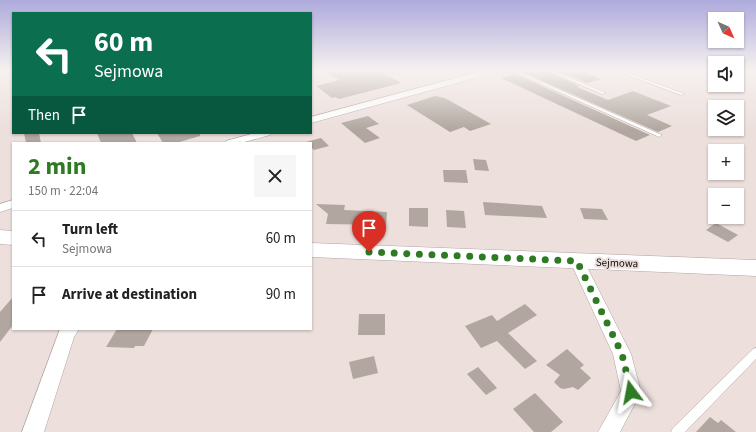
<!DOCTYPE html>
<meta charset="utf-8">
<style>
:root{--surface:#fff;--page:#f6f6f6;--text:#222;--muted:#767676;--line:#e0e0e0;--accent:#2e7b24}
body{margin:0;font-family:"Source Sans 3",sans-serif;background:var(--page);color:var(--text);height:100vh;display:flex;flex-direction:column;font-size:15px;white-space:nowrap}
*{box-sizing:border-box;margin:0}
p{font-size:13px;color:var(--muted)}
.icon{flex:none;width:22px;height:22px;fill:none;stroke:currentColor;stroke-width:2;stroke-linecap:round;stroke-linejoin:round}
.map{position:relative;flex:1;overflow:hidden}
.sheet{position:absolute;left:12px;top:142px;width:300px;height:188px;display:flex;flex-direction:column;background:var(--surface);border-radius:0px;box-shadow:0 1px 3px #0004}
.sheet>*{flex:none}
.guide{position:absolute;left:12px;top:12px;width:300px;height:122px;border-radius:0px;box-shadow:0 1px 3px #0004;background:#0b6e4f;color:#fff;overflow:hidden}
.needle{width:26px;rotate:135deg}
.buttons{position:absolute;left:708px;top:12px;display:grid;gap:8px}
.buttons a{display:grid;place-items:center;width:36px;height:36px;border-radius:0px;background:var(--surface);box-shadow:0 1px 3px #0004;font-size:20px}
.pin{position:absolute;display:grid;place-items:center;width:34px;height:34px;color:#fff;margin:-41px -17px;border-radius:50% 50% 50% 0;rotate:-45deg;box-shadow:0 0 4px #0007}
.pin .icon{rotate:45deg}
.me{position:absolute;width:44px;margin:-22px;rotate:347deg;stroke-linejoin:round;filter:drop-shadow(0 0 3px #0008)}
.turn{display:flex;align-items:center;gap:14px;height:84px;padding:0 16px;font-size:18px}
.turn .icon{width:52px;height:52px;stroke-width:2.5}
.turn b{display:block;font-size:28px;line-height:34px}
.then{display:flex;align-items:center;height:38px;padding:0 16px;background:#0003;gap:8px;font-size:15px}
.round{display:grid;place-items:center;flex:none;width:42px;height:42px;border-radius:0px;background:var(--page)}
.headline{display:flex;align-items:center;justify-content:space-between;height:68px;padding:0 16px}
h1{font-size:24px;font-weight:700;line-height:30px;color:var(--accent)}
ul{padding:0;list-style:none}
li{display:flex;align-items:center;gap:12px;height:56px;padding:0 16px;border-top:1px solid var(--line)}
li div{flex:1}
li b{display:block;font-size:15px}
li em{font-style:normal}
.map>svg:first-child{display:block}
.building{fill:#b1a7a0}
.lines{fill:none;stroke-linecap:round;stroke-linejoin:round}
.lane-casing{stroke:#b0a3a0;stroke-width:1}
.street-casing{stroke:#b0a3a0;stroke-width:1}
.secondary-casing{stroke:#b0a3a0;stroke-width:1}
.lane{fill:#fff;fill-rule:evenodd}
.street{fill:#fff;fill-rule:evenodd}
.secondary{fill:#fff;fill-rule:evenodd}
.route{stroke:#2e7b24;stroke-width:7;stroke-dasharray:0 12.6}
.labels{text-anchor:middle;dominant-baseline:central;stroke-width:4;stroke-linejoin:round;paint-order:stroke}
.street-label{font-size:11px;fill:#100b0a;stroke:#ecdfdc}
</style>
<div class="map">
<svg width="756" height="432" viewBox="0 0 756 432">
<rect width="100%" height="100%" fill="#ecdfdc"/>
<g class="building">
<polygon points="323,70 377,70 401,83 339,99 335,97 332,98 316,86 339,80"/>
<polygon points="528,70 545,70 579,86 577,87 608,100 633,91 671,106 647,115 672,126 658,132 522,72"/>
<polygon points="556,70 578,70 601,79 587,83"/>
<polygon points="515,74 650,135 636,141 501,78"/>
<polygon points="435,96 445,98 491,124 470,131 464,127 450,132 407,105"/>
<polygon points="368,116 379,124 366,128 380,138 365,143 341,123"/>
<polygon points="24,133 39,133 41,143 26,143"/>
<polygon points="97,133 132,133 137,143 101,143"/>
<polygon points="157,133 200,133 200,136 176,143 163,143"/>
<polygon points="321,138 329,146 314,150 311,147 311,143 306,142"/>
<polygon points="473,159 486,160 489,171 475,170"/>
<polygon points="443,170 466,170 468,183 444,182"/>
<polygon points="483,202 542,206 547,218 485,215"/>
<polygon points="316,204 345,205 344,210 387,212 386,225 326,224 328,214"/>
<polygon points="409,208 428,208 428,227 409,226"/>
<polygon points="580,208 602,209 608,220 584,219"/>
<polygon points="446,210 464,211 466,228 447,227"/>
<polygon points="716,223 738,235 728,242 706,230"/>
<polygon points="13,297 13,325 0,342 0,312"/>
<polygon points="525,304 537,315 508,333 537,361 525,369 497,341 481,348 465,326 492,315 497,321"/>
<polygon points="359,314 385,314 385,335 358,335"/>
<polygon points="117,329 153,329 144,346 135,346 134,348 106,347"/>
<polygon points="567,349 584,365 580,368 591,378 578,390 573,387 564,389 560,388 554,382 560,375 546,365"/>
<polygon points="374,356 378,373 353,379 349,362"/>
<polygon points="478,367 497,388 486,395 467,374"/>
<polygon points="535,393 563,422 551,432 534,432 513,409"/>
<polygon points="710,417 718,423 721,420 736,432 696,432"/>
</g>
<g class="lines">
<defs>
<g id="lane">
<polygon points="510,70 515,70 662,135 659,137 657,136"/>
<polygon points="546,70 552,70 606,93 602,94"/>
<polygon points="614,70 620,70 685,94 681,95"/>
<polygon points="756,348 756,359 685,432 671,432 673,428 753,349"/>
</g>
<g id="street">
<polygon points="485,70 498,70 497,72 311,123 311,117"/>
<polygon points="255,133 271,133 270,135 241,143 225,143 226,141"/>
<polygon points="13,200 13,208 0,212 0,204"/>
<polygon points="577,256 582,257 584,261 631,354 641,392 620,432 598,432 621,391 613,354 570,261 572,257"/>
<polygon points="60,329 79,329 74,337 44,432 22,432"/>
</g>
<g id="secondary">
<polygon points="0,230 13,231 13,245 0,244"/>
<polygon points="311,243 756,260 756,276 311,257"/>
</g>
</defs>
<use href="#lane" class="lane-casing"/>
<use href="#street" class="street-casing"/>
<use href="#secondary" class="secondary-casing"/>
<use href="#lane" class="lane"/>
<use href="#street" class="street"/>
<use href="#secondary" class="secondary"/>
</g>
<linearGradient id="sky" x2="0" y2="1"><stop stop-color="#aeaadc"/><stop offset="0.54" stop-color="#f6f1ef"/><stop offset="1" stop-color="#f6f1ef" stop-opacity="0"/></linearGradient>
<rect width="756" height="130" fill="url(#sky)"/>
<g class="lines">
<polyline class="route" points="369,252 577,261 622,354 631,392"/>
</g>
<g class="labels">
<g class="street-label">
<text transform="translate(617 263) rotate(2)">Sejmowa</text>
</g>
</g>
</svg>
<div class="buttons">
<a><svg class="needle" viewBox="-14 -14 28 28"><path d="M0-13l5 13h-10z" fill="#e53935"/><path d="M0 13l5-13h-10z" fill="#767676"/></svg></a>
<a><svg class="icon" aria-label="sound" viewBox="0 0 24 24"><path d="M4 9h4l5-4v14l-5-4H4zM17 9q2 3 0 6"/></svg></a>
<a><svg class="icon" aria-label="layers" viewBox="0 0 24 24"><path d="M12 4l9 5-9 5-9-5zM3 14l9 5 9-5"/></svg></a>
<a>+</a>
<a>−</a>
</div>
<div class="pin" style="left:369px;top:252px;background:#d93025"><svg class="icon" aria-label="arrive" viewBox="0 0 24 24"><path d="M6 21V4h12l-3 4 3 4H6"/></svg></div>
<svg class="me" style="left:631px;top:392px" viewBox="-20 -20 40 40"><path d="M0-17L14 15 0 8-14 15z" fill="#2e7b24" stroke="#fff" stroke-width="4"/></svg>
<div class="guide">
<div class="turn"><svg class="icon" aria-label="left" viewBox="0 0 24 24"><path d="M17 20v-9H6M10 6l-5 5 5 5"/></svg><div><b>60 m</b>Sejmowa</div></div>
<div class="then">Then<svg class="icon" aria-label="arrive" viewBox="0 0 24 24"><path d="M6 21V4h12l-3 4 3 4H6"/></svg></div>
</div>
<section class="sheet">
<div class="headline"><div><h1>2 min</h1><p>150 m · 22:04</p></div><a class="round"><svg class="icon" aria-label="close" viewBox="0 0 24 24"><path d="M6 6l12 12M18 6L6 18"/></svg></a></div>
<ul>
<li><svg class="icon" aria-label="left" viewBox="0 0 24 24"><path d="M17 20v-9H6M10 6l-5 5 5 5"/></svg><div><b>Turn left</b><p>Sejmowa</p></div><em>60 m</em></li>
<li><svg class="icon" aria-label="arrive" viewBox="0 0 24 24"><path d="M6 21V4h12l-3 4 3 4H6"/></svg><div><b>Arrive at destination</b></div><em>90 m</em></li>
</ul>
</section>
</div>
